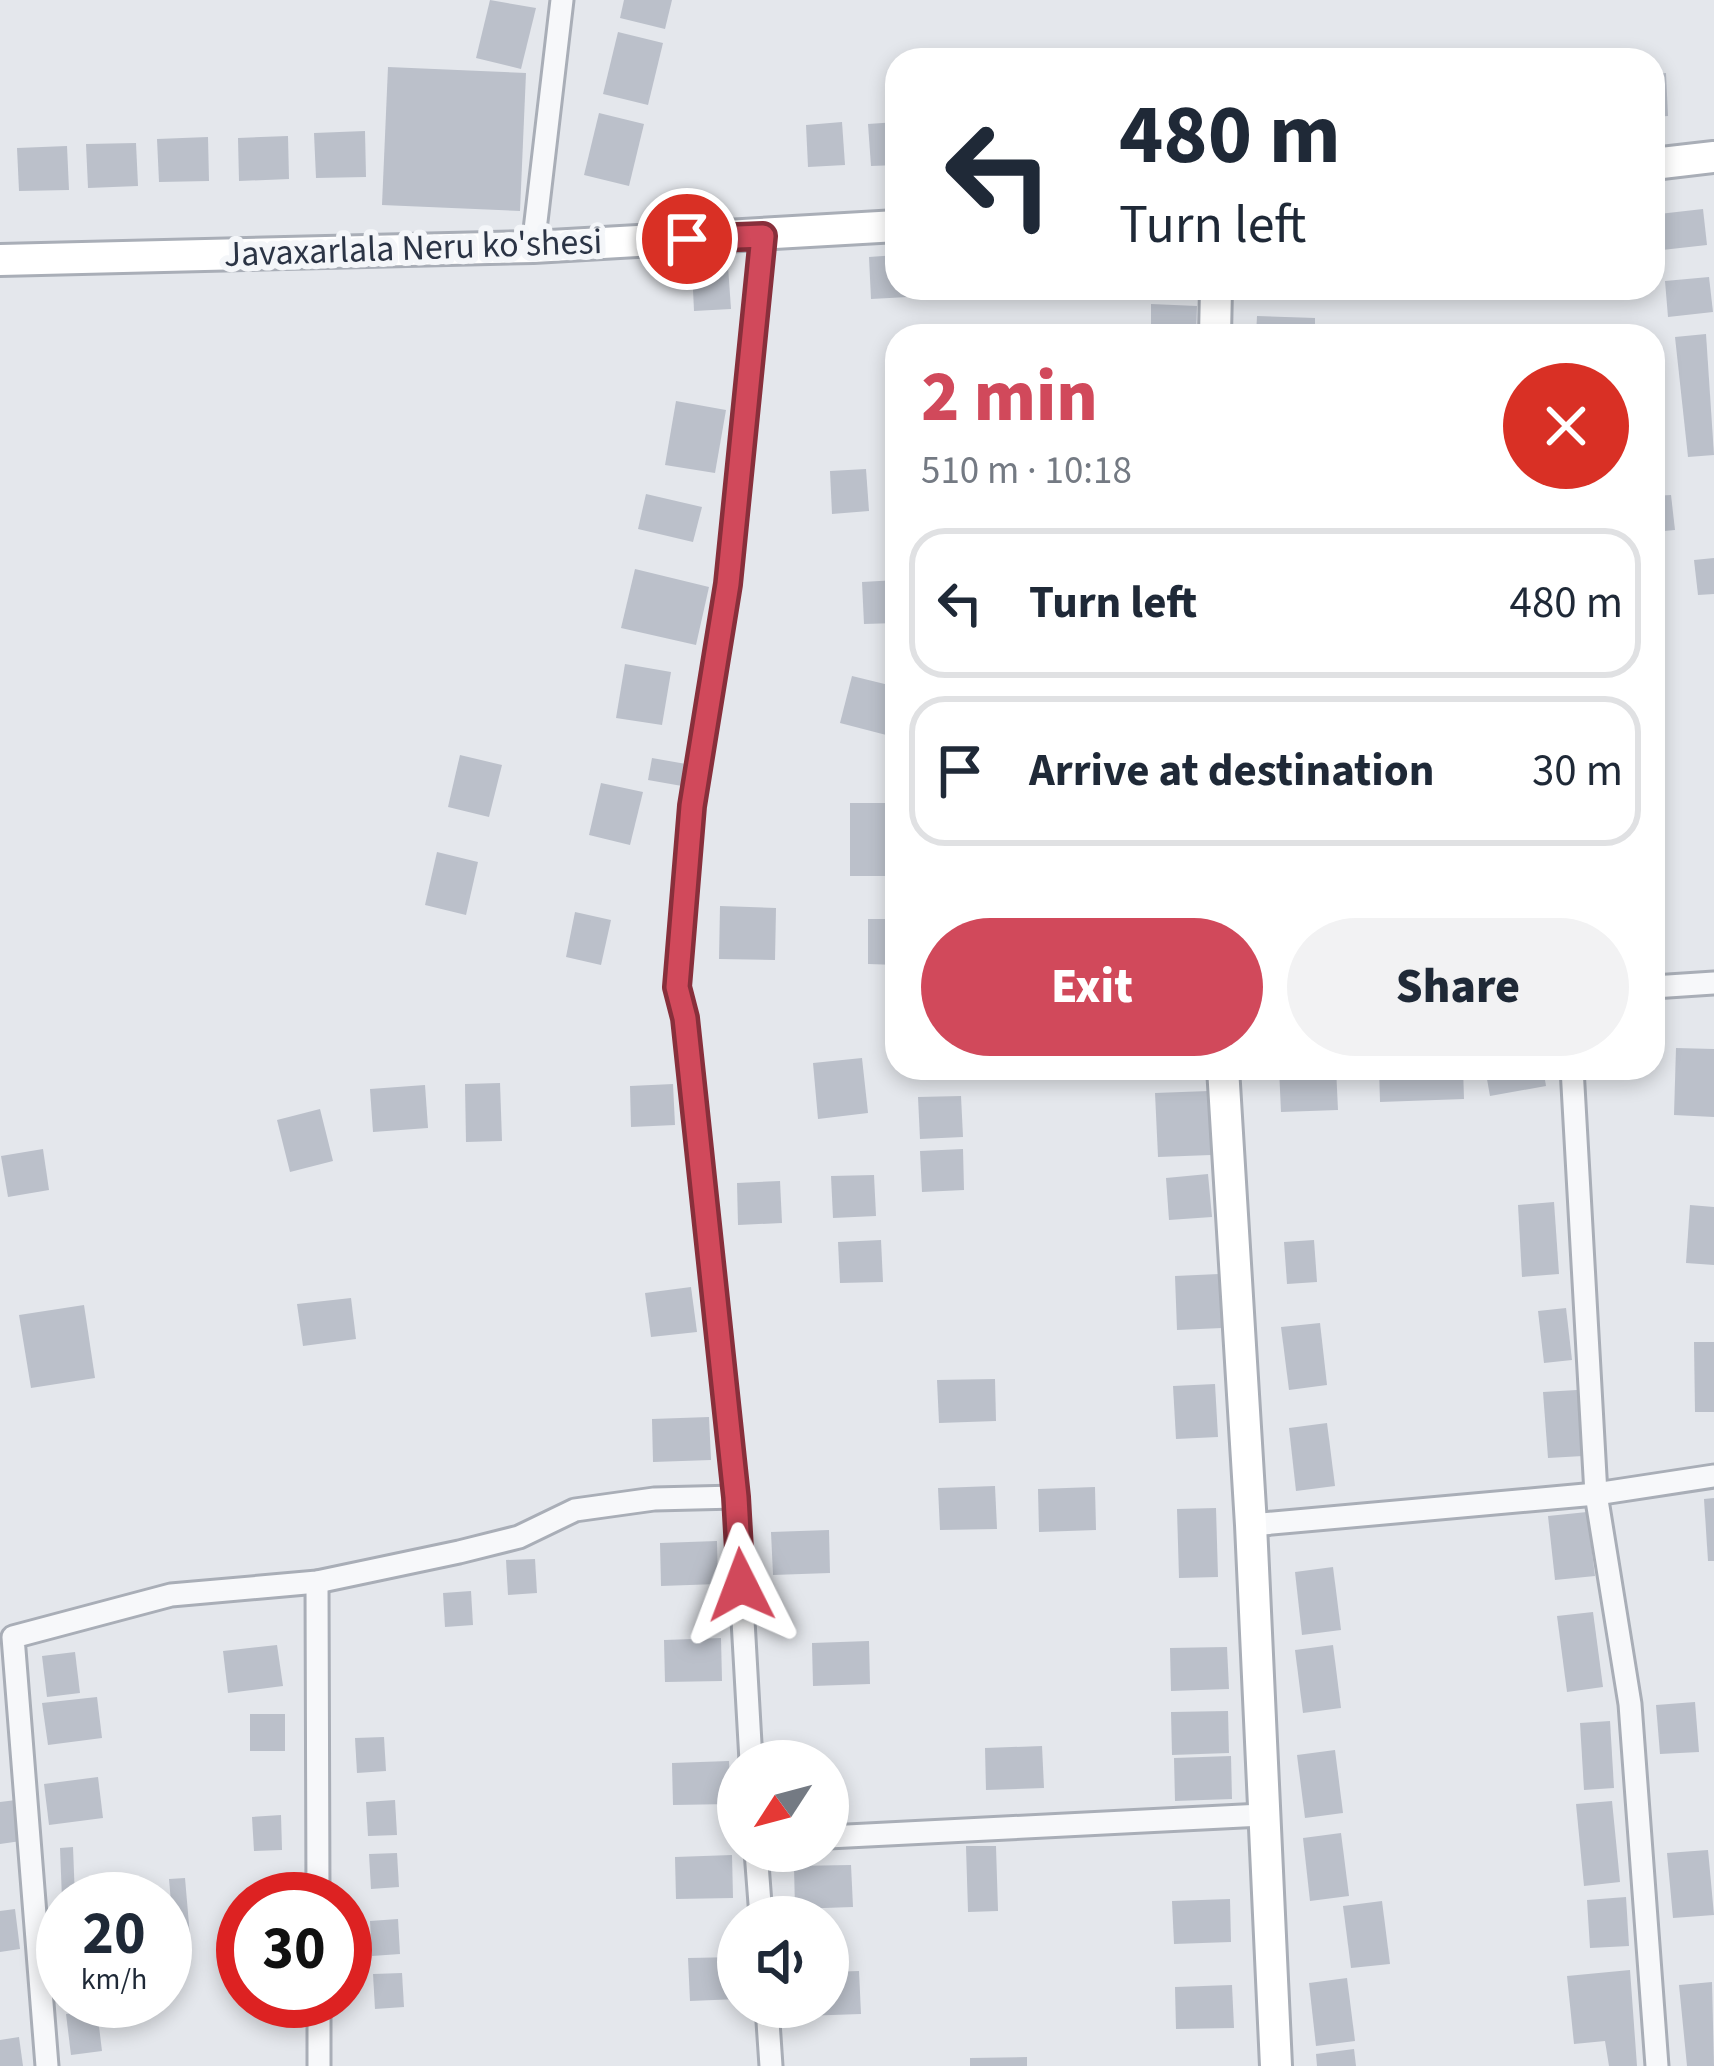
<!DOCTYPE html>
<meta charset="utf-8">
<style>
:root{--surface:#fff;--page:#f2f2f3;--text:#1f2937;--muted:#747a83;--line:#e0e1e3;--accent:#d1495b}
body{margin:0;font-family:"Source Sans 3",sans-serif;background:var(--page);color:var(--text);height:100vh;display:flex;flex-direction:column;font-size:45px;white-space:nowrap}
*{box-sizing:border-box;margin:0}
p{font-size:39px;color:var(--muted)}
.icon{flex:none;width:66px;height:66px;fill:none;stroke:currentColor;stroke-width:2;stroke-linecap:round;stroke-linejoin:round}
.map{position:relative;flex:1;overflow:hidden}
.panel{position:absolute;left:885px;top:324px;width:780px;height:756px;display:flex;flex-direction:column;background:var(--surface);border-radius:36px;box-shadow:0 6px 18px #0003}
.panel>*{flex:none}
.hud{position:absolute;left:885px;top:48px;width:780px;height:252px;border-radius:36px;box-shadow:0 6px 18px #0003;background:#fff;color:var(--text);overflow:hidden}
.needle{width:78px;rotate:234deg}
.fabs{position:absolute;left:717px;top:1740px;display:grid;gap:24px}
.fabs a{display:grid;place-items:center;width:132px;height:132px;border-radius:50%;background:var(--surface);box-shadow:0 6px 18px #0003;font-size:60px}
.speed{position:absolute;left:36px;top:1872px;display:flex;gap:24px;font-size:60px;font-weight:700;text-align:center}
.speed>*{display:grid;place-content:center;width:156px;height:156px;border-radius:50%;background:var(--surface);box-shadow:0 6px 18px #0003;line-height:1}
.speed small{font-size:30px;font-weight:400}
.speed .limit{border:18px solid #d22;background:#fff;color:#111}
.pin{position:absolute;display:grid;place-items:center;width:102px;height:102px;color:#fff;margin:-51px;border:6px solid #fff;border-radius:50%;box-shadow:0 3px 12px #0007}
.me{position:absolute;width:132px;margin:-66px;rotate:357deg;stroke-linejoin:round;filter:drop-shadow(0 0 9px #0008)}
.turn{display:flex;align-items:center;gap:42px;height:252px;padding:0 36px;font-size:54px}
.turn .icon{width:156px;height:156px;stroke-width:2.5}
.turn b{display:block;font-size:84px;line-height:102px}
.round{display:grid;place-items:center;flex:none;width:126px;height:126px;border-radius:63px;background:var(--page)}
.overview{display:flex;align-items:center;justify-content:space-between;height:204px;padding:0 36px}
h1{font-size:72px;font-weight:800;line-height:90px;color:var(--accent)}
.button{display:flex;gap:24px;margin-top:auto;padding:24px 36px}
.button a{flex:1;height:138px;border-radius:72px;background:var(--accent);color:#fff;font-size:48px;font-weight:800;line-height:138px;text-align:center}
.button a+a{background:var(--page);color:var(--text)}
ul{padding:0;list-style:none}
li{display:flex;align-items:center;gap:36px;height:150px;margin:0 24px 18px;padding:0 12px;border:6px solid var(--line);border-radius:36px}
li div{flex:1}
li b{display:block;font-size:45px}
li em{font-style:normal}
.map>svg:first-child{display:block}
.building{fill:#bbc0ca}
.lines{fill:none;stroke-linecap:round;stroke-linejoin:round}
.street-casing{stroke:#a9aeb7;stroke-width:27}
.secondary-casing{stroke:#a9aeb7;stroke-width:36}
.street{stroke:#f7f8fa;stroke-width:21}
.secondary{stroke:#fff;stroke-width:30}
.route-casing{stroke:#882f3b;stroke-width:30}
.route{stroke:#d1495b;stroke-width:21}
.labels{text-anchor:middle;dominant-baseline:central;stroke-width:12;stroke-linejoin:round;paint-order:stroke}
.street-label{font-size:36px;fill:#2b3445;stroke:#f4f6f9}
</style>
<div class="map">
<svg width="1714" height="2066" viewBox="0 0 1714 2066">
<rect width="100%" height="100%" fill="#e4e7ec"/>
<g class="building">
<polygon points="490,0 536,8 521,69 476,58"/>
<polygon points="624,0 672,0 665,29 620,18"/>
<polygon points="618,32 663,43 648,105 603,94"/>
<polygon points="388,67 526,73 520,211 382,205"/>
<polygon points="1666,73 1668,116 1653,117 1653,74"/>
<polygon points="599,113 644,124 629,186 584,175"/>
<polygon points="842,122 845,165 808,167 806,125"/>
<polygon points="897,122 897,165 871,166 868,124"/>
<polygon points="365,131 366,177 316,178 314,133"/>
<polygon points="288,136 289,179 239,181 238,138"/>
<polygon points="208,137 209,181 159,182 157,139"/>
<polygon points="136,143 138,186 88,188 86,144"/>
<polygon points="67,146 69,190 19,191 17,148"/>
<polygon points="1703,209 1707,245 1662,250 1659,214"/>
<polygon points="897,255 897,288 908,288 908,297 871,299 869,257"/>
<polygon points="728,266 731,309 694,311 692,268"/>
<polygon points="1709,277 1713,312 1668,317 1665,281"/>
<polygon points="1151,304 1197,306 1196,336 1151,336"/>
<polygon points="1257,316 1315,318 1315,336 1256,336"/>
<polygon points="1706,334 1714,455 1688,457 1675,337"/>
<polygon points="676,401 726,410 715,473 665,465"/>
<polygon points="866,469 869,511 832,514 830,471"/>
<polygon points="646,494 702,507 693,542 638,529"/>
<polygon points="1671,495 1675,530 1653,532 1653,496"/>
<polygon points="1714,558 1714,594 1698,595 1694,560"/>
<polygon points="635,569 709,587 696,645 621,628"/>
<polygon points="897,580 897,623 864,624 862,582"/>
<polygon points="625,664 671,672 662,725 616,718"/>
<polygon points="852,676 897,687 894,737 840,723"/>
<polygon points="460,755 502,765 489,817 448,807"/>
<polygon points="652,758 686,764 682,786 648,780"/>
<polygon points="601,783 643,792 630,845 589,835"/>
<rect x="850" y="803" width="47" height="73"/>
<polygon points="437,852 478,862 466,915 425,905"/>
<polygon points="720,906 776,908 775,960 719,959"/>
<polygon points="575,912 611,920 601,965 566,957"/>
<polygon points="868,919 897,919 897,965 868,964"/>
<polygon points="1676,1048 1714,1049 1714,1117 1674,1115"/>
<polygon points="862,1058 868,1113 818,1119 813,1063"/>
<polygon points="1279,1068 1336,1068 1338,1110 1281,1112"/>
<polygon points="1379,1068 1463,1068 1464,1099 1380,1102"/>
<polygon points="1485,1068 1543,1068 1546,1086 1490,1096"/>
<polygon points="500,1083 502,1141 466,1142 465,1084"/>
<polygon points="673,1084 675,1125 631,1127 630,1086"/>
<polygon points="425,1085 428,1128 373,1132 370,1089"/>
<polygon points="1209,1091 1211,1155 1158,1157 1155,1093"/>
<polygon points="961,1096 963,1137 920,1139 918,1097"/>
<polygon points="320,1109 333,1161 290,1172 277,1120"/>
<polygon points="43,1149 49,1190 8,1197 1,1156"/>
<polygon points="963,1149 964,1190 922,1192 920,1151"/>
<polygon points="1208,1174 1212,1217 1169,1220 1166,1178"/>
<polygon points="874,1175 876,1216 833,1218 831,1176"/>
<polygon points="780,1181 782,1223 738,1225 737,1183"/>
<polygon points="1554,1202 1559,1274 1522,1277 1518,1205"/>
<polygon points="1690,1205 1714,1207 1714,1265 1686,1263"/>
<polygon points="881,1240 883,1282 840,1283 838,1242"/>
<polygon points="1314,1240 1317,1282 1287,1284 1284,1242"/>
<polygon points="1219,1274 1222,1328 1177,1330 1175,1276"/>
<polygon points="691,1287 697,1332 651,1337 645,1293"/>
<polygon points="351,1298 356,1339 303,1346 297,1304"/>
<polygon points="84,1305 95,1378 31,1388 19,1315"/>
<polygon points="1566,1308 1572,1360 1544,1363 1538,1311"/>
<polygon points="1320,1323 1327,1385 1289,1390 1281,1327"/>
<polygon points="1694,1342 1714,1342 1714,1412 1695,1412"/>
<polygon points="995,1379 996,1421 939,1423 937,1380"/>
<polygon points="1215,1384 1218,1437 1176,1439 1173,1386"/>
<polygon points="1577,1390 1583,1456 1548,1458 1543,1392"/>
<polygon points="709,1417 711,1460 653,1462 652,1419"/>
<polygon points="1327,1423 1335,1486 1296,1491 1289,1428"/>
<polygon points="995,1486 997,1529 940,1530 938,1488"/>
<polygon points="1095,1487 1096,1530 1039,1532 1038,1489"/>
<polygon points="1714,1498 1714,1561 1708,1561 1704,1499"/>
<polygon points="1216,1508 1218,1577 1179,1578 1177,1509"/>
<polygon points="1587,1512 1595,1576 1555,1580 1548,1516"/>
<polygon points="829,1530 830,1573 773,1575 771,1532"/>
<polygon points="717,1541 718,1584 661,1586 660,1543"/>
<polygon points="535,1559 537,1593 508,1595 506,1560"/>
<polygon points="1333,1567 1341,1630 1302,1635 1295,1572"/>
<polygon points="471,1591 473,1625 445,1627 443,1593"/>
<polygon points="1593,1612 1603,1687 1567,1692 1557,1616"/>
<polygon points="721,1638 722,1681 665,1682 664,1640"/>
<polygon points="869,1641 870,1684 813,1686 812,1643"/>
<polygon points="277,1645 283,1686 228,1693 223,1651"/>
<polygon points="1333,1645 1341,1708 1303,1713 1295,1650"/>
<polygon points="1227,1647 1229,1689 1171,1691 1170,1648"/>
<polygon points="75,1652 80,1693 47,1697 42,1656"/>
<polygon points="97,1697 102,1738 48,1745 42,1703"/>
<polygon points="1695,1702 1699,1752 1660,1754 1656,1705"/>
<polygon points="1228,1711 1229,1753 1172,1755 1171,1712"/>
<rect x="250" y="1714" width="35" height="37"/>
<polygon points="1610,1721 1614,1788 1584,1790 1580,1723"/>
<polygon points="384,1737 386,1771 357,1773 355,1738"/>
<polygon points="1042,1746 1044,1788 986,1790 985,1748"/>
<polygon points="1335,1750 1343,1813 1305,1818 1297,1755"/>
<polygon points="1231,1756 1232,1799 1175,1801 1174,1758"/>
<polygon points="729,1761 731,1804 673,1805 672,1763"/>
<polygon points="98,1777 103,1818 49,1825 44,1784"/>
<polygon points="16,1800 21,1841 0,1844 0,1802"/>
<polygon points="395,1800 397,1835 368,1836 366,1802"/>
<polygon points="1612,1801 1620,1882 1584,1886 1576,1804"/>
<polygon points="281,1815 282,1850 254,1851 252,1817"/>
<polygon points="1341,1833 1349,1896 1310,1901 1303,1838"/>
<polygon points="966,1846 996,1846 998,1911 968,1912"/>
<polygon points="73,1847 75,1899 62,1899 60,1848"/>
<polygon points="1708,1850 1714,1915 1673,1918 1667,1853"/>
<polygon points="397,1853 399,1887 371,1889 369,1854"/>
<polygon points="732,1855 733,1898 676,1899 675,1857"/>
<polygon points="851,1865 853,1907 795,1909 794,1866"/>
<polygon points="185,1878 191,1948 175,1949 169,1879"/>
<polygon points="286,1881 287,1899 258,1899 257,1883"/>
<polygon points="1626,1897 1629,1946 1590,1948 1587,1900"/>
<polygon points="1230,1899 1231,1942 1174,1944 1172,1901"/>
<polygon points="1382,1901 1390,1964 1351,1968 1343,1906"/>
<polygon points="15,1909 20,1949 0,1952 0,1911"/>
<polygon points="398,1919 400,1954 372,1956 370,1921"/>
<polygon points="738,1957 738,1999 690,2001 688,1958"/>
<polygon points="1630,1970 1637,2066 1609,2066 1605,2041 1574,2044 1567,1976"/>
<polygon points="859,1971 861,2014 803,2016 803,2007 828,2007 828,1972"/>
<polygon points="402,1973 404,2007 375,2009 373,1974"/>
<polygon points="1347,1978 1355,2041 1316,2046 1309,1983"/>
<polygon points="1712,1982 1714,2066 1687,2066 1679,1985"/>
<polygon points="1232,1985 1234,2028 1176,2029 1175,1987"/>
<polygon points="262,2001 290,2001 291,2015 263,2016"/>
<polygon points="97,2010 102,2051 71,2055 66,2014"/>
<polygon points="19,2037 23,2066 0,2066 0,2040"/>
<polygon points="1354,2049 1356,2066 1317,2066 1316,2054"/>
<polygon points="1027,2057 1027,2066 970,2066 970,2058"/>
</g>
<g class="lines">
<defs>
<g id="street">
<polyline points="533,247 562,0"/>
<polyline points="1653,987 1714,983"/>
<polyline points="1572,1068 1596,1494 1630,1704 1657,2066"/>
<polyline points="1251,1525 1596,1494 1714,1476"/>
<polyline points="317,1582 318,1899"/>
<polyline points="751,1761 736,1497 685,1018 677,987 692,806 728,583 763,236"/>
<polyline points="828,1837 1262,1815"/>
<polyline points="756,1851 761,1917"/>
<polyline points="319,2001 319,2066"/>
<polyline points="767,2007 771,2066"/>
<polyline points="47,2066 13,1637 171,1595 317,1582 459,1552 519,1537 575,1510 654,1499 736,1497"/>
</g>
<g id="secondary">
<polyline points="1653,164 1714,157"/>
<polyline points="0,260 533,247 897,226"/>
<polyline points="1215,336 1216,288"/>
<polyline points="1223,1068 1251,1525 1276,2066"/>
</g>
</defs>
<use href="#street" class="street-casing"/>
<use href="#secondary" class="secondary-casing"/>
<use href="#street" class="street"/>
<use href="#secondary" class="secondary"/>
</g>
<g class="lines">
<defs>
<polyline id="route" points="687,239 763,236 728,584 692,806 677,987 685,1018 736,1497 741,1585"/>
</defs>
<use href="#route" class="route-casing"/>
<use href="#route" class="route"/>
</g>
<g class="labels">
<g class="street-label">
<text transform="translate(413 248) rotate(-2)">Javaxarlala Neru ko'shesi</text>
</g>
</g>
</svg>
<div class="fabs">
<a><svg class="needle" viewBox="-14 -14 28 28"><path d="M0-13l5 13h-10z" fill="#e53935"/><path d="M0 13l5-13h-10z" fill="#747a83"/></svg></a>
<a><svg class="icon" aria-label="sound" viewBox="0 0 24 24"><path d="M4 9h4l5-4v14l-5-4H4zM17 9q2 3 0 6"/></svg></a>
</div>
<div class="speed"><div>20<small>km/h</small></div><div class="limit">30</div></div>
<div class="pin" style="left:687px;top:239px;background:#d93025"><svg class="icon" aria-label="arrive" viewBox="0 0 24 24"><path d="M6 21V4h12l-3 4 3 4H6"/></svg></div>
<svg class="me" style="left:741px;top:1585px" viewBox="-20 -20 40 40"><path d="M0-17L14 15 0 8-14 15z" fill="#d1495b" stroke="#fff" stroke-width="4"/></svg>
<div class="hud">
<div class="turn"><svg class="icon" aria-label="left" viewBox="0 0 24 24"><path d="M17 20v-9H6M10 6l-5 5 5 5"/></svg><div><b>480 m</b>Turn left</div></div>
</div>
<section class="panel">
<div class="overview"><div><h1>2 min</h1><p>510 m · 10:18</p></div><a class="round" style="background:#d93025;color:#fff"><svg class="icon" aria-label="close" viewBox="0 0 24 24"><path d="M6 6l12 12M18 6L6 18"/></svg></a></div>
<ul>
<li><svg class="icon" aria-label="left" viewBox="0 0 24 24"><path d="M17 20v-9H6M10 6l-5 5 5 5"/></svg><div><b>Turn left</b></div><em>480 m</em></li>
<li><svg class="icon" aria-label="arrive" viewBox="0 0 24 24"><path d="M6 21V4h12l-3 4 3 4H6"/></svg><div><b>Arrive at destination</b></div><em>30 m</em></li>
</ul>
<div class="button"><a>Exit</a><a>Share</a></div>
</section>
</div>
